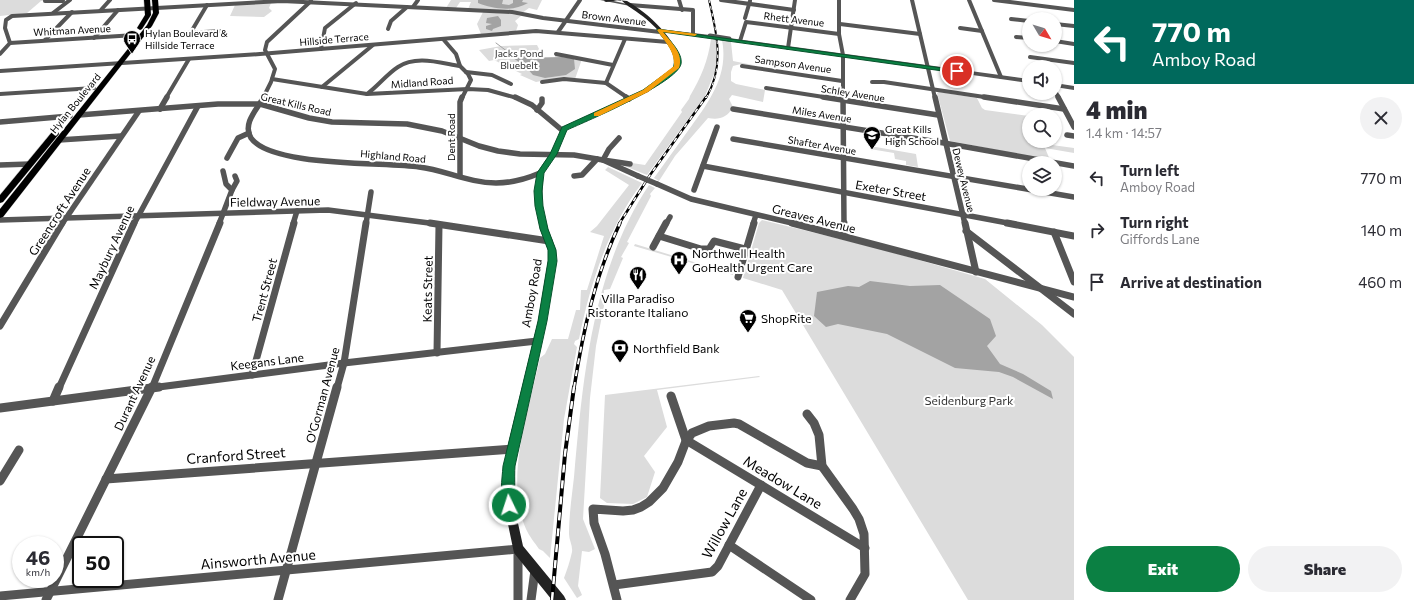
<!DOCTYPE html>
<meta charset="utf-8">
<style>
:root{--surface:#fff;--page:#f2f2f3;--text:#2b2b33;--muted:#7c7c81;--accent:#0b8043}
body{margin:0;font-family:Commissioner,sans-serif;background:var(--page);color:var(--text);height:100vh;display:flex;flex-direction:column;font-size:15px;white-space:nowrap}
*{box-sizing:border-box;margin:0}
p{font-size:13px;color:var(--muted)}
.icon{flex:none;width:22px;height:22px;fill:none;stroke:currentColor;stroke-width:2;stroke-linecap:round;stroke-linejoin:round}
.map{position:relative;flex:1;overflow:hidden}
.side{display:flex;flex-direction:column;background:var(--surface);width:340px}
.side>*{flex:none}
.top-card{background:#00695c;color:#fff;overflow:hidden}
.needle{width:26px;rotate:128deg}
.tools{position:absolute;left:1022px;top:12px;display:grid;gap:8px}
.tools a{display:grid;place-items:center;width:40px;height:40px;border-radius:50%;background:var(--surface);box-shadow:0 1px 3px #0004;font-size:20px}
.speed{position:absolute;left:12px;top:536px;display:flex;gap:8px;font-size:20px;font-weight:700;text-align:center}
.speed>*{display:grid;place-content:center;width:52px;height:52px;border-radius:50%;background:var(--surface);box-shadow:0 1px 3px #0004;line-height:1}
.speed small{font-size:10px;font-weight:400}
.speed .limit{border:2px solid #111;border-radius:6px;background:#fff;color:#111}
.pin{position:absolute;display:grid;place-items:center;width:34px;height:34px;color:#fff;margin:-17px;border:2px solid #fff;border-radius:50%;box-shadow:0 1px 4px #0007}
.me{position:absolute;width:44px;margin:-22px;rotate:356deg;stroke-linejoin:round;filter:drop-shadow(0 0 3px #0008)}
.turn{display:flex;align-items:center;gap:14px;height:84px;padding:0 12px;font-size:18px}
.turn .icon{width:52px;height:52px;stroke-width:2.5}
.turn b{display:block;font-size:28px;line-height:34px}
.round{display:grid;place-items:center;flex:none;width:42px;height:42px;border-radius:21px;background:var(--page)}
.overview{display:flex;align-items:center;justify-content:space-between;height:68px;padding:0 12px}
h1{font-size:24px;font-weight:800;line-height:30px}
.action{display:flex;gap:8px;margin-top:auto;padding:8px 12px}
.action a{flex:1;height:46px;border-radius:24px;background:var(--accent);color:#fff;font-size:16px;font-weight:800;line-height:46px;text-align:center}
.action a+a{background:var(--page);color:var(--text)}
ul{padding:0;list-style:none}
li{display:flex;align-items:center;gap:12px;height:52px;padding:0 12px}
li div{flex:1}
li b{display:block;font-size:15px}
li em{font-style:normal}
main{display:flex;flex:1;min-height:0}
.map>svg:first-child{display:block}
.green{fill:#dcdcdc}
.water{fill:#a3a3a3}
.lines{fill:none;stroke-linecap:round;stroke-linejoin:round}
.stream{stroke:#a3a3a3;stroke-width:1}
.primary-casing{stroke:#dbdbdb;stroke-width:1}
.minor-far3{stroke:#555;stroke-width:4}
.minor-far2{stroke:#555;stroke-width:5.5}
.minor-far1{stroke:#555;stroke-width:7}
.minor{stroke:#555;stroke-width:9}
.tertiary{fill:#555;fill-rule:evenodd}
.secondary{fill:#222;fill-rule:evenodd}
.primary{fill:#000;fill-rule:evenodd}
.rail-far3-casing{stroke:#000;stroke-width:2}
.rail-far2-casing{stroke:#000;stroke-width:2.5}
.rail-far1-casing{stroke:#000;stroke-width:3.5}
.rail-casing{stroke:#000;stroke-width:4}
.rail-far3{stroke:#fff;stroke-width:1;stroke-dasharray:3.5;stroke-linecap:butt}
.rail-far2{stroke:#fff;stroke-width:1.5;stroke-dasharray:4.5;stroke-linecap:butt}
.rail-far1{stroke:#fff;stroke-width:2;stroke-dasharray:6;stroke-linecap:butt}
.rail{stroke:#fff;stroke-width:2.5;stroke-dasharray:8;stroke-linecap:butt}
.minor-bridge{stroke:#555;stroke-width:5.5}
.tertiary-bridge{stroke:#555;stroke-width:5}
.route{fill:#0b8043;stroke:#07532c}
.slow{fill:#f59e0b}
.labels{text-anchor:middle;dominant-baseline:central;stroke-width:4;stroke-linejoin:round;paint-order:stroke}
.far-street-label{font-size:10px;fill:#000;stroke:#fff}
.far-poi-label{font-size:10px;fill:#000;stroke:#fff;text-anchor:start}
.far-park-label{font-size:10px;fill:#333;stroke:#fff}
.street-label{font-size:12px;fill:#000;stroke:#fff}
.poi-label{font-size:12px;fill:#000;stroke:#fff;text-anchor:start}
.park-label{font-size:12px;fill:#333;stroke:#fff}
.near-street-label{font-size:14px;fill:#000;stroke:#fff}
</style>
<main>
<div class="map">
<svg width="1074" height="600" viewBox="0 0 1074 600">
<rect width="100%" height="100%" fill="#fff"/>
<g class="green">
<polygon points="0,0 50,0 41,1 27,13 0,16"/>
<polygon points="451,0 542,0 537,10 529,8 522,13 468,9 471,2 460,2 456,8 446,8"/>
<polygon points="271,3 269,8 272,11 264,17 230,16 235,5"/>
<polygon points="483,12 511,14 521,16 515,21 518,25 516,31 481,34 477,24"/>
<path d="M711 39 717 40 716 69 705 96 647 175 622 165 632 163 645 165 682 112 681 110 689 99 690 96C701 77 708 61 711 39Z"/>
<path d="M722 40 731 42 733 61 758 66 741 64 733 66 731 72V81L736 84 765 90 763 102 732 95 729 99 733 107C727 118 719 120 708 118L675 156 659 181 654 178C666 161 678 145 690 128 709 102 729 75 722 40Z"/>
<polygon points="537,45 539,49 532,57 555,57 555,55 582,59 575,79 551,79 536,82 520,75 522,74 494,60 489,61 479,50 501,46"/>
<polygon points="939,92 977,98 982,108 985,110 1029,116 1029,141 1050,141 1052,145 1074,148 1074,153 1045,148 1050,160 950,141 937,93"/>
<polygon points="870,146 916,154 918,167 906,165 906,161 895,159 894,153 870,149"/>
<path d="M608 167 642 183C608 228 590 284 579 339L575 341 574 344 577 347 564 419 550 558 543 551 539 549C535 543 529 536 526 529 504 478 529 410 540 358L545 354 552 339H568L576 310H580L581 290H587L604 236 590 232 597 226 629 185 605 170Z"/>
<path d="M649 185 655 188 650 194 651 196 627 242 629 243 621 257 623 258 610 289 604 290V306L596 346 590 398 583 519 595 549 589 552 582 551 578 586 582 595 577 598 564 578C567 570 570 561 572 552 573 546 569 540 569 534 569 515 572 495 574 477 583 377 592 271 649 185Z"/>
<polygon points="762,220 877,248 985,279 1042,325 1074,357 1074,600 968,600 782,290 743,278 759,223"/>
<polygon points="635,244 733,274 733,275 634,246"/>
<polygon points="759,376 760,377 657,390 667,427 644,456 655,472 647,497 633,504 607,503 600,498 605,395"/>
</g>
<g class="water">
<path d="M478 0H503L502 4 509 5 513 3V0H523L522 2 528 3C513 12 493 9 478 3Z"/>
<polygon points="498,16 501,20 501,26 493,29 492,31 486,29 486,26 492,24 486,23 487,18"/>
<polygon points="518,55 533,58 562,57 574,59 575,69 566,75 545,78 533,75 525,66 513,58 514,56"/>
<polygon points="870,281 910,286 940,285 990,319 996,336 987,346 1000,364 1023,374 1051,391 1053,399 1013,377 999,372 955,368 887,334 838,324 826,327 814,316 817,292 848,286 859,287"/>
</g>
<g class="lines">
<polyline class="stream" points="496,43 508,52 516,55"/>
<defs>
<g id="primary">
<polygon points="144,0 150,0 151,15 142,29 140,30 137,28 145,15"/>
<polygon points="152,0 158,0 159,13 152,26 3,217 0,218 0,209 147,25 153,13"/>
<polygon points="52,132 58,132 59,134 3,202 0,203 0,195"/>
</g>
</defs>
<use href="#primary" class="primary-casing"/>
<g class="minor-far3">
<polyline points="679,0 682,10"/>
<polyline points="721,0 794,10"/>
<polyline points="839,0 839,34 843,55 843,98"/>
<polyline points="912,0 935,98"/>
<polyline points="969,0 1001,77"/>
<polyline points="994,0 1074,10"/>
<polyline points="45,1 63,1"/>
<polyline points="630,5 693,10 693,34"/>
<polyline points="413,7 418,0"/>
<polyline points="100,11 110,0"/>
<polyline points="53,13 70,0"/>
<polyline points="745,18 750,1"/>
<polyline points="1011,19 1029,21"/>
<polyline points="840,24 920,34"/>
<polyline points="1055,24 1074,26"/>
<polyline points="960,28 982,31"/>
<polyline points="388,29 391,21 407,7"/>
<polyline points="191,32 207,5"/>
<polyline points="558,32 580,0"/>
<polyline points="142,35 224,31"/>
<polyline points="1016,37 1029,38"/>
<polyline points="94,38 118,10"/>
<polyline points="443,39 456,54 460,66 468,74 471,80 462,98"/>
<polyline points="45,40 72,12"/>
<polyline points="740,41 746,22 839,34"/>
<polyline points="1055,41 1074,44"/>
<polyline points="10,43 135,35"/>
<polyline points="788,48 795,0"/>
<polyline points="321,49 325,28 356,3"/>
<polyline points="0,54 10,43 5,28 6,20 12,16 282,1 512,12 543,18 660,32"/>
<polyline points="556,54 613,65"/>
<polyline points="1030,57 1074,63"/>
<polyline points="742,66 842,81"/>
<polyline points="0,71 260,54 536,31 668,42"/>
<polyline points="466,72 492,75 511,84"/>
<polyline points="272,79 367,94 468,89 488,90 517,98"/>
<polyline points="542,82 564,79 606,83"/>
<polyline points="872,82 884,82 991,98"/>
<polyline points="606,83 625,39"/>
<polyline points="606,83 628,98"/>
<polyline points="322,87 373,45"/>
<polyline points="766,88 830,98"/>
<polyline points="1055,91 1059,98"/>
<polyline points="0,94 94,88"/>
<path d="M367 94C378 86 387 74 398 67 416 55 440 63 460 66"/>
<polyline points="166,98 189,59"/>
<polyline points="263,98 271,82 275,69 265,50 267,42 311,1"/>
</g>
<g class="minor-far2">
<path d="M264 97C257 109 242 124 251 138 271 167 384 162 419 167 445 170 469 183 496 183 511 183 526 179 540 173"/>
<polyline points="515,97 532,105 563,131"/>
<polyline points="626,97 629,99"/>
<polyline points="823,97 938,115"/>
<polyline points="843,97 844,224"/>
<polyline points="935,97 965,224"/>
<polyline points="984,97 1064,109"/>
<polyline points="1058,97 1074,127"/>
<polyline points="160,109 167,97"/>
<polyline points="733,109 944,143 1074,166"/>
<polyline points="537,110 542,103 542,99"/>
<polyline points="79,115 218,104 260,104 309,118 332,122 407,124 442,131 479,146 498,151 520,154 574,155 603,160 638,176"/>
<polyline points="0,122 70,116"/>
<polyline points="1067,135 1074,136"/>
<polyline points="619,138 609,149 603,160 630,164"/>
<polyline points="733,139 1074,197"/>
<polyline points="59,140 121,136"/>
<polyline points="227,158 238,138 249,133"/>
<polyline points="0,165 30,164"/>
<polyline points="703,166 1013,224"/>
<polyline points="460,176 460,102 462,97"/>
<polyline points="574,176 582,175 597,159"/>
<polyline points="657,184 691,199 796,224"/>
<polyline points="232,190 237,181 235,176"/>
<polyline points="694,190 717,127"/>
<polyline points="0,220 328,210 437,224"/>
<polyline points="62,224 139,111"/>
<polyline points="134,224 198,106"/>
<polyline points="219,224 232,190 226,184 223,171"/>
<polyline points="293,224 297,211"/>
<polyline points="366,224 371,192"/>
<polyline points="666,224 670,217"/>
<polyline points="753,224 756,215"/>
</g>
<g class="minor-far1">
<polyline points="430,223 549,241"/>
<polyline points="792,223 1074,297"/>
<polyline points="844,223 844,236"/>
<polyline points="965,223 976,272"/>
<polyline points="1007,223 1074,236"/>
<polyline points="966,231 1074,314"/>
<polyline points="1054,232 1074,282"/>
<polyline points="659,236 701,249 709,249 714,241 745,249"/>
<polyline points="653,247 666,223"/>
<polyline points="738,277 754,223"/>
<polyline points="0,326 62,223"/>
<polyline points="437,353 439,225"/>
<polyline points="252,375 294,223"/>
<polyline points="59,388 134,223"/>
<polyline points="151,388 344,363 537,341"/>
<polyline points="152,388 220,223"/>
<polyline points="337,388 344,363 366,223"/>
</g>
<g class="minor">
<polyline points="671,396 686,440 865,548"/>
<polyline points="53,401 59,387"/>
<polyline points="0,408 159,387"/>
<polyline points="807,414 814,423 819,435 822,466 853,509 859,519 864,534 865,574 850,600"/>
<polyline points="106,479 512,449"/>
<polyline points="0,481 19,450"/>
<polyline points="729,545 811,600"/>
<polyline points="614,585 712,572 718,566 761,485"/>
<polyline points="0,596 518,549 518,600"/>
<polyline points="46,600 152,387"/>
<polyline points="278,600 337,387"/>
<polyline points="531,600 535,570"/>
<polyline points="617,600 605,554 594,523 593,509 623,511 633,510 641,507 649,502 663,488 678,462 686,441 692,433 709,426 734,423 739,424 807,463 822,466"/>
</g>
<g class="tertiary">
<polygon points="600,0 609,0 632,5 630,6"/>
<polygon points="659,29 710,35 712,36 710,37 657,31 657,30"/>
<polygon points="729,38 1029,79 1029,83 727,40 727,39"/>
<polygon points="1055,83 1074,86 1074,90 1055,87"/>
</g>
<path class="secondary" d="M605 0C611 0 621 0 627 1 647 12 681 42 680 67L648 92 567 129 556 154 543 173 542 206 548 229 556 250V261L546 321 517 449 512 484 514 505 523 546 564 596 566 600H552L514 553 504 505 502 484 507 449 538 321 548 261V250L540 229 536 206 537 173 550 154 563 127 644 90 675 66C676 47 656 26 641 15 635 10 627 6 621 0L606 2 604 1Z"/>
<use href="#primary" class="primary"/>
<defs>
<path id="rail-far3" d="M706 98C725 66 717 34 709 0"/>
<polyline id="rail-far2" points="619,224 650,175 706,97"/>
<path id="rail-far1" d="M574 388C583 331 595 276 620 223"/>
<polyline id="rail" points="552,600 565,454 574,387"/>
</defs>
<use href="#rail-far3" class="rail-far3-casing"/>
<use href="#rail-far2" class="rail-far2-casing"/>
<use href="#rail-far1" class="rail-far1-casing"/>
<use href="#rail" class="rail-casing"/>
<use href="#rail-far3" class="rail-far3"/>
<use href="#rail-far2" class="rail-far2"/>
<use href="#rail-far1" class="rail-far1"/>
<use href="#rail" class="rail"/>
<polyline class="minor-bridge" points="638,176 657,184"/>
<polyline class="tertiary-bridge" points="710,36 729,39"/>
</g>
<path class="route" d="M657 29 957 70 960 71 957 73 663 32C670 41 683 53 681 64 677 83 587 121 567 130L557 154 544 173 542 191 543 206 548 229 556 250 557 261 547 321 515 466C514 476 516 503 513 510L509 511 505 510C499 497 502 480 503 466L538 321 548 261V250L540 229 535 206 534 191 537 173 550 154 562 127 643 90 673 68C679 54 664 40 657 30Z"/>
<path class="slow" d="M659 29 697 34 695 36 663 32C672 43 684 54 679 68L648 92 599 116H594V113L643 90 674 66C675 51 665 42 657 30Z"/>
<defs>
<symbol id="bus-pin" viewBox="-11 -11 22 30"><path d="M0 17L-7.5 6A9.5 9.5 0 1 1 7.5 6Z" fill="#000" stroke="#fff"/><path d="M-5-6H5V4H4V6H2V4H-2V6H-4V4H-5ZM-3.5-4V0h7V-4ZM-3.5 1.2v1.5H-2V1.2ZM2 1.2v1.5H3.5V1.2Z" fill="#fff"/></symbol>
<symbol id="school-pin" viewBox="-11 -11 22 30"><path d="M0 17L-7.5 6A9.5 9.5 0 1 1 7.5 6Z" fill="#000" stroke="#fff"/><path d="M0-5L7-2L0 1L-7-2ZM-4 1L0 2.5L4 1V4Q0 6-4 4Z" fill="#fff"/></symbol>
<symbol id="hospital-pin" viewBox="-11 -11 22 30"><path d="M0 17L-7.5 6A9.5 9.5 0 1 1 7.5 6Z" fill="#000" stroke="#fff"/><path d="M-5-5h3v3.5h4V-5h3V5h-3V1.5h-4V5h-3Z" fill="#fff"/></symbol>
<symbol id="restaurant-pin" viewBox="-11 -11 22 30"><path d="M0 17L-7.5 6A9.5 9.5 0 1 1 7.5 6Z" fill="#000" stroke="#fff"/><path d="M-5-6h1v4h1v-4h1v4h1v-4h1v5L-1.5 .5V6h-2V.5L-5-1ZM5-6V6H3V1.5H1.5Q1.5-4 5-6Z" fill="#fff"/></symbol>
<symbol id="supermarket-pin" viewBox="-11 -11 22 30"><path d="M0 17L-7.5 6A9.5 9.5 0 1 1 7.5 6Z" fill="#000" stroke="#fff"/><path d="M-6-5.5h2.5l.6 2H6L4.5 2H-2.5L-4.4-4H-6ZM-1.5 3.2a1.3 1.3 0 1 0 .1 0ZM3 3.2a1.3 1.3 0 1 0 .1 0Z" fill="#fff"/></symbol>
<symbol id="bank-pin" viewBox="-11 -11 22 30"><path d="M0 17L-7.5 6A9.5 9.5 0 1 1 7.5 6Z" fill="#000" stroke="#fff"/><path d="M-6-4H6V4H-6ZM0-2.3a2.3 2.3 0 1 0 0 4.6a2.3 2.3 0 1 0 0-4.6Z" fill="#fff"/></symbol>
</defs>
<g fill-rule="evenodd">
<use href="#bus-pin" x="122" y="29" width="20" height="27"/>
<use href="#school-pin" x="862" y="125" width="20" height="27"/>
<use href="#hospital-pin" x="669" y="250" width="20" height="27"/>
<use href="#restaurant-pin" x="628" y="265" width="20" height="27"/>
<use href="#supermarket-pin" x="738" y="308" width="20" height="27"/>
<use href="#bank-pin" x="610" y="338" width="20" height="27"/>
</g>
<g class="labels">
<g class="far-street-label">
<text transform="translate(614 18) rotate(7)">Brown Avenue</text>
<text transform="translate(794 19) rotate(7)">Rhett Avenue</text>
<text transform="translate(72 30) rotate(-3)">Whitman Avenue</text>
<text transform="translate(334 39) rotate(-5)">Hillside Terrace</text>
<text transform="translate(793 64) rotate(8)">Sampson Avenue</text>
<text transform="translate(422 82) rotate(-4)">Midland Road</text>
<text transform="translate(853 93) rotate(9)">Schley Avenue</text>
<text transform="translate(75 103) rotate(-51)">Hylan Boulevard</text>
<text transform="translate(296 104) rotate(13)">Great Kills Road</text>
<text transform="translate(822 114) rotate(9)">Miles Avenue</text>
<text transform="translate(451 137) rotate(-90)">Dent Road</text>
<text transform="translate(822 145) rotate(10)">Shafter Avenue</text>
<text transform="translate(393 156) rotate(5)">Highland Road</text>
<text transform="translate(964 180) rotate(76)">Dewey Avenue</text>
</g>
<g class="far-poi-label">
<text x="145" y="33">Hylan Boulevard &amp;<tspan x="145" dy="12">Hillside Terrace</tspan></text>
<text x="885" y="129">Great Kills<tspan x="885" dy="12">High School</tspan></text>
</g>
<g class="far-park-label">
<text x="519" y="53">Jacks Pond<tspan x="519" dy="12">Bluebelt</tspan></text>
</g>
<g class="street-label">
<text transform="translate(891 190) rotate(10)">Exeter Street</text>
<text transform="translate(275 201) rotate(-1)">Fieldway Avenue</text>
<text transform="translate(59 211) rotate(-57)">Greencroft Avenue</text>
<text transform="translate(814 218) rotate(14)">Greaves Avenue</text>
<text transform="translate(111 247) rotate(-65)">Maybury Avenue</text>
<text transform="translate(427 289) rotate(-89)">Keats Street</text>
<text transform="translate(264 290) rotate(-75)">Trent Street</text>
<text transform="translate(531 293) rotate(-80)">Amboy Road</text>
<text transform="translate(267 361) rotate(-7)">Keegans Lane</text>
<text transform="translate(134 393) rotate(-65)">Durant Avenue</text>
<text transform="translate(322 395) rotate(-75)">O'Gorman Avenue</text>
</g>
<g class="poi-label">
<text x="692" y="253">Northwell Health<tspan x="692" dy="14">GoHealth Urgent Care</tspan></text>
<text x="638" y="298" text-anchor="middle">Villa Paradiso<tspan x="638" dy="14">Ristorante Italiano</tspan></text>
<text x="761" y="318">ShopRite</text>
<text x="633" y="348">Northfield Bank</text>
</g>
<g class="park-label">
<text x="969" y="400">Seidenburg Park</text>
</g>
<g class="near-street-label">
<text transform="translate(236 455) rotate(-4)">Cranford Street</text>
<text transform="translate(783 482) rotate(31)">Meadow Lane</text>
<text transform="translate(724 523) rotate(-61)">Willow Lane</text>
<text transform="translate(258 559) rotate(-5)">Ainsworth Avenue</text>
</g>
</g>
</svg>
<div class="tools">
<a><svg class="needle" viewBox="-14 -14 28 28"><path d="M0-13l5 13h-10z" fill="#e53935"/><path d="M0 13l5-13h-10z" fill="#7c7c81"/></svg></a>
<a><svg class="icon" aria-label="sound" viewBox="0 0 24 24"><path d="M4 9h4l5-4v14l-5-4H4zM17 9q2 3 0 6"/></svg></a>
<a><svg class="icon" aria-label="search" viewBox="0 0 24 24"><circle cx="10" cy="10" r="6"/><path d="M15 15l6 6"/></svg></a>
<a><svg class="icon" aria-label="layers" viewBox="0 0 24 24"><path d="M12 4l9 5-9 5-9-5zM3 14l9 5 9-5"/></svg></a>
</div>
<div class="speed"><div>46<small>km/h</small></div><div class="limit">50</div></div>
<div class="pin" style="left:957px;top:71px;background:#d93025"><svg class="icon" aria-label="arrive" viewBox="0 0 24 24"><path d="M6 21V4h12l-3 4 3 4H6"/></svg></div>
<svg class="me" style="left:509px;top:505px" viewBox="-20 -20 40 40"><circle r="17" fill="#0b8043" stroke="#fff" stroke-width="3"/><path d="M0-11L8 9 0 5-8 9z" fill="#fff"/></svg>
</div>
<section class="side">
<div class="top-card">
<div class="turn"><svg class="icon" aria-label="left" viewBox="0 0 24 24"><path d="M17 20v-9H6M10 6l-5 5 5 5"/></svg><div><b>770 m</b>Amboy Road</div></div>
</div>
<div class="overview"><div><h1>4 min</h1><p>1.4 km · 14:57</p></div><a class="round"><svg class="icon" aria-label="close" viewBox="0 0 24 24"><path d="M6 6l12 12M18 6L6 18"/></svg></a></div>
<ul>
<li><svg class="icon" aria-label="left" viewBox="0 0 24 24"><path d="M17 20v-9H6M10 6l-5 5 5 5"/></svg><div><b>Turn left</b><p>Amboy Road</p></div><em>770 m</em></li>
<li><svg class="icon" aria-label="right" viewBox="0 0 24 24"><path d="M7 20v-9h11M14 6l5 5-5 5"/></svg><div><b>Turn right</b><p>Giffords Lane</p></div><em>140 m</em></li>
<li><svg class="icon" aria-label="arrive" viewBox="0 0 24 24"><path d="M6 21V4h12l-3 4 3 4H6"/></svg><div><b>Arrive at destination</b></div><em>460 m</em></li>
</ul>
<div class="action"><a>Exit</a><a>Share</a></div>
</section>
</main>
